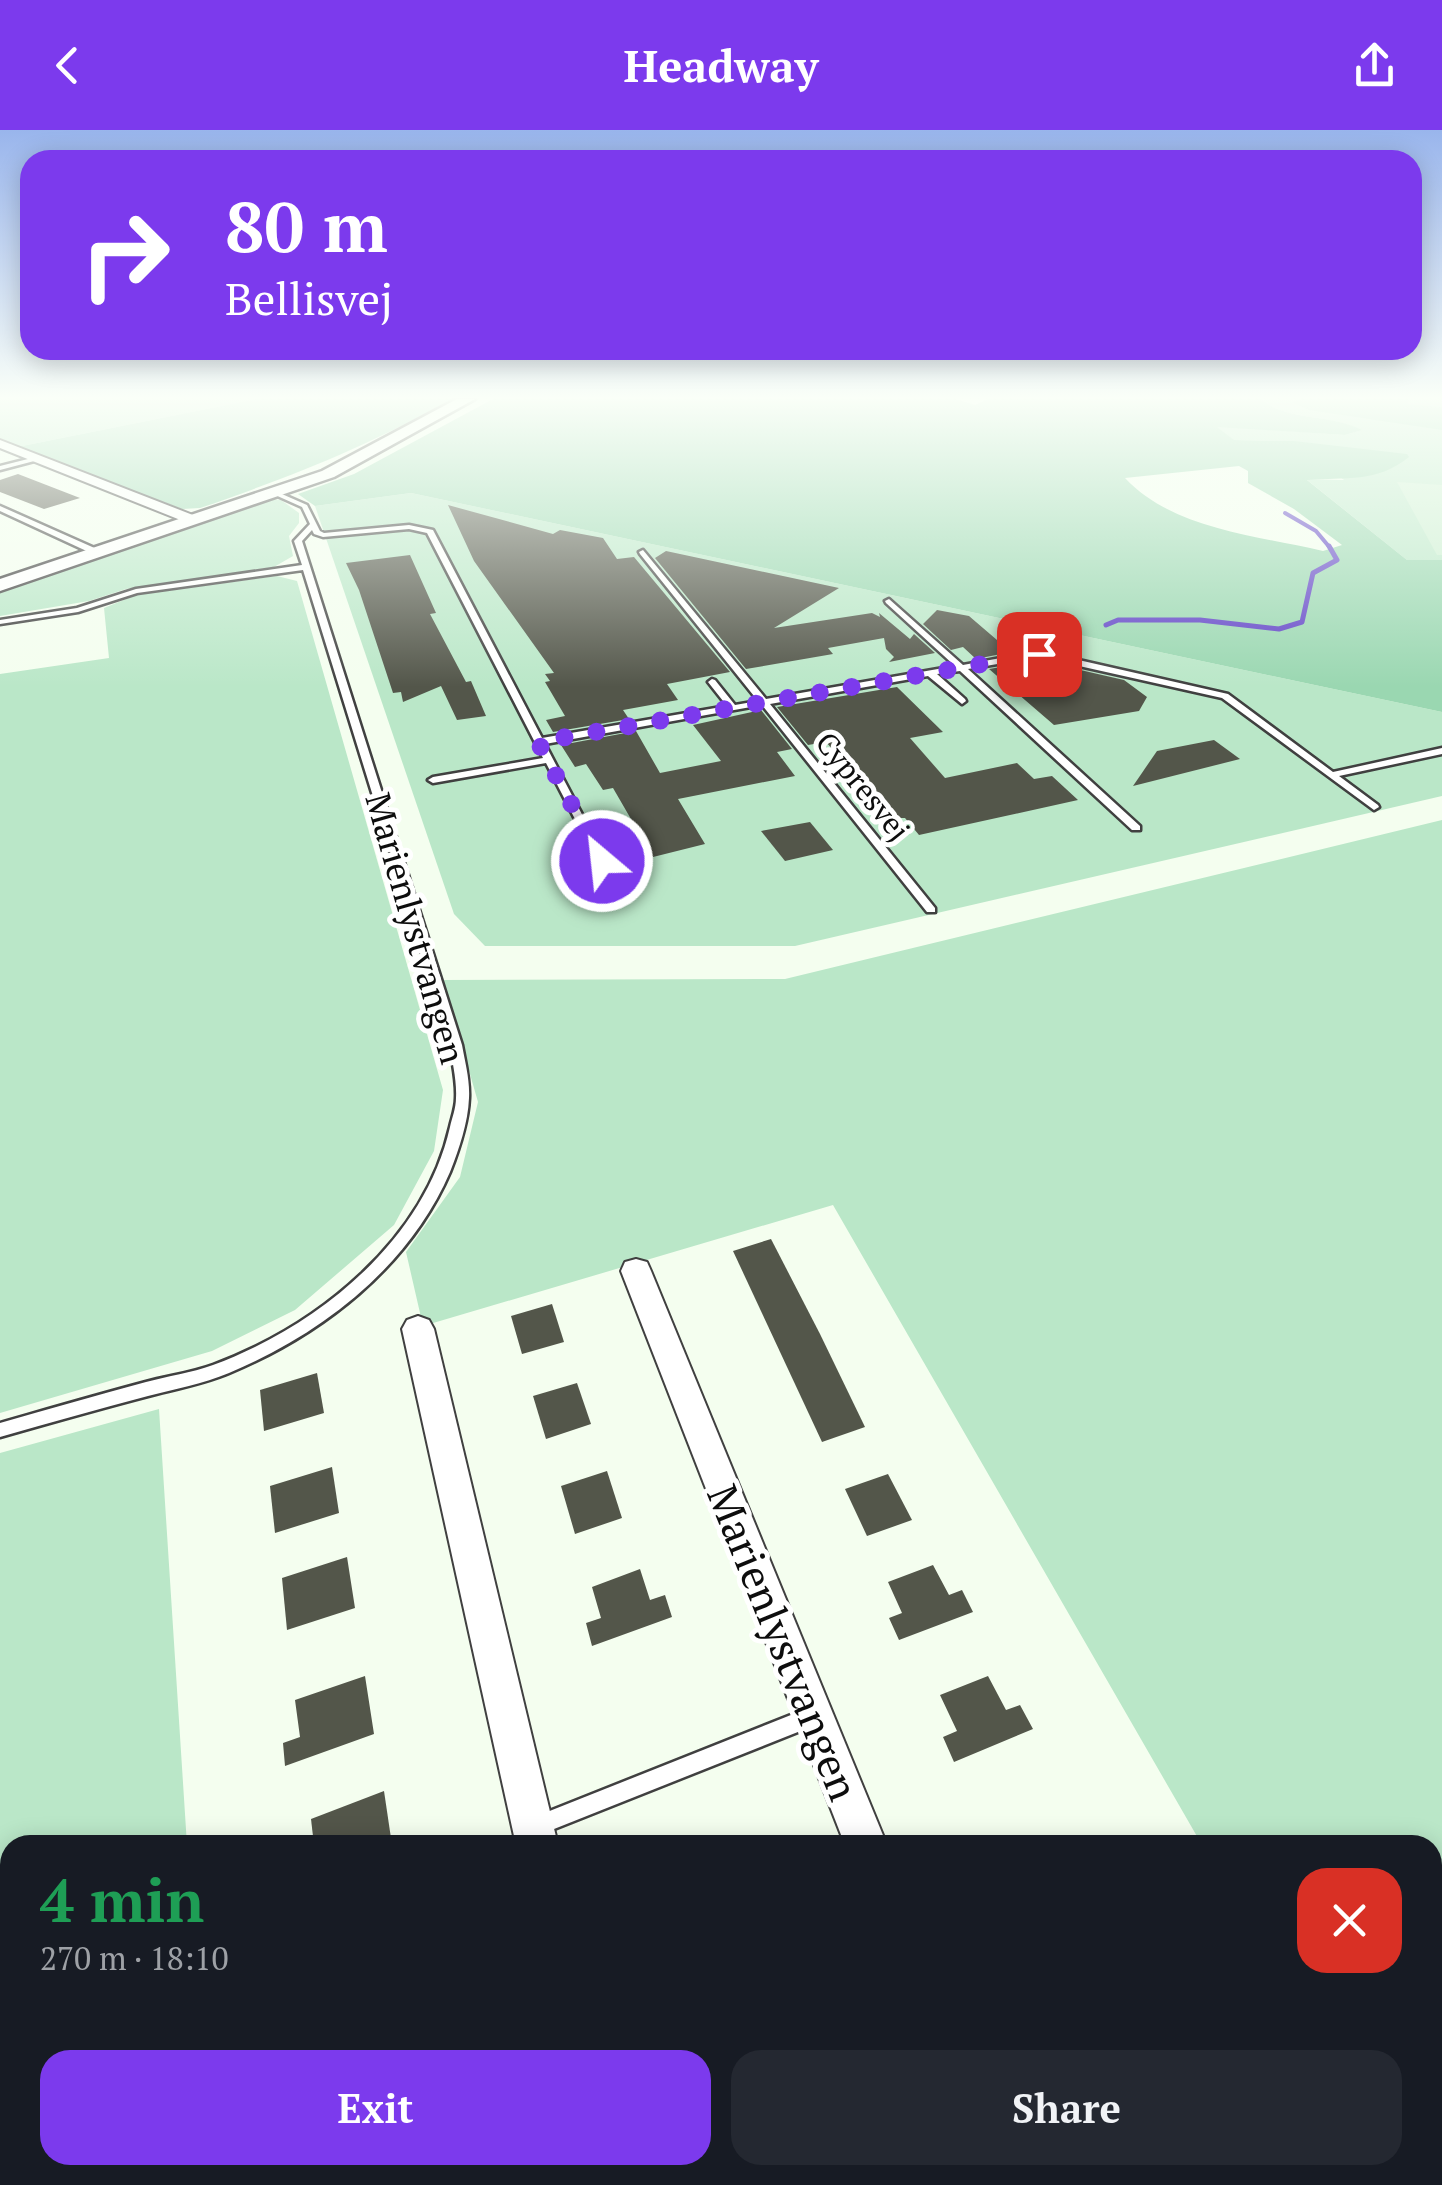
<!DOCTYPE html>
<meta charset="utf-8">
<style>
:root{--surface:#171b24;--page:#242831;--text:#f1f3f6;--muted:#9ea1a6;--accent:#7c3aed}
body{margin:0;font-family:"PT Serif",serif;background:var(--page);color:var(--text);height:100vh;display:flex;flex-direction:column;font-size:38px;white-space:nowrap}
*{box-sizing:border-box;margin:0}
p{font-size:32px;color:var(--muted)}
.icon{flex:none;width:55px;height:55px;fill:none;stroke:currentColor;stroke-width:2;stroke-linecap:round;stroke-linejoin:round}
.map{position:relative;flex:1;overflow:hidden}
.details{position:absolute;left:0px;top:1705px;width:1442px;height:350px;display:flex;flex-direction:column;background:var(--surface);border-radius:30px 30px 0 0;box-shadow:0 5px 25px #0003}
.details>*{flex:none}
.banner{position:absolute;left:20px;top:20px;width:1402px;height:210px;border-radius:30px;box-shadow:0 5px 25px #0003;background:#7c3aed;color:#fff;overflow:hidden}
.pin{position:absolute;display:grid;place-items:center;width:85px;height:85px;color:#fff;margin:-42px;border-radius:20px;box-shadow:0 5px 15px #0006}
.me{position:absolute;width:110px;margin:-55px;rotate:332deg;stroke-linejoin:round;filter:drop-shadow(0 0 8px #0008)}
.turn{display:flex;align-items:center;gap:35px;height:210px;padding:0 40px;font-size:45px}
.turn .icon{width:130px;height:130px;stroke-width:2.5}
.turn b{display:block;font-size:70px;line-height:85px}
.round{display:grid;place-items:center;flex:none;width:105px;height:105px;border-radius:30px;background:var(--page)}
.summary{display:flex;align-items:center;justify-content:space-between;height:170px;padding:0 40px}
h1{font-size:60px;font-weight:600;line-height:75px;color:#1e9e55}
.primary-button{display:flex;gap:20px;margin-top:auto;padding:20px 40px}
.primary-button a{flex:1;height:115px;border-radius:30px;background:var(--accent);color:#fff;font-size:40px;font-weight:600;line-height:115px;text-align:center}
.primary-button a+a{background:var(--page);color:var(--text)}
header{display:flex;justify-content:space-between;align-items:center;height:130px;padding:0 40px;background:var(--accent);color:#fff;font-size:45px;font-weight:600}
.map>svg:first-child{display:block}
.green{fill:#bae7c8}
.forest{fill:#9ad7b1;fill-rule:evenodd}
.pitch{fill:#cbeed1}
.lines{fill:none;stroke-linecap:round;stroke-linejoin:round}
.stream-far1{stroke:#5f41c6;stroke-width:4}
.stream{stroke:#5f41c6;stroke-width:5}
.building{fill:#53564a}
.service-casing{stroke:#404040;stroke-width:5}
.minor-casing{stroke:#404040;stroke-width:4}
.tertiary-casing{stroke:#404040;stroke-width:5}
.service{fill:#fff;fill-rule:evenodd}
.minor{fill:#fff;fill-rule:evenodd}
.tertiary{fill:#fff;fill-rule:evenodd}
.route{stroke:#7c3aed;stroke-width:18;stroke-dasharray:0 32.4}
.labels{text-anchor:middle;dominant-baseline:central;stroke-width:10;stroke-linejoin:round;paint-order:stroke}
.far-street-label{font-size:30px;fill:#0d0d0d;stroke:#fff}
.street-label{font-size:35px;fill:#0d0d0d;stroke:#fff}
.near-street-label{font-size:42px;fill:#0d0d0d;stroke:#fff}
</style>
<header><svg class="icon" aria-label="back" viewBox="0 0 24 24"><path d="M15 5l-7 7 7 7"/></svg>Headway<svg class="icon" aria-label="share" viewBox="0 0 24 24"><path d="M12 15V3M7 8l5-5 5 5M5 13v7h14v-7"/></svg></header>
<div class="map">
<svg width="1442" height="2055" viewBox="0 0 1442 2055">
<rect width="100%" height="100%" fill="#f4feef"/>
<g class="green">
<polygon points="0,269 256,269 17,317 0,308"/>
<path d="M1261 269H1442V430H1407L1306 349 1344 350 1294 311 1233 310 1215 296 1345 305 1361 300C1329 283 1289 292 1261 269Z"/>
<polygon points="411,363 1442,582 1442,666 795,816 485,816 454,784 315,376"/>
<polygon points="272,369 281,370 299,383 299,393 289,406 293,426 274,437 126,459 89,471 0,486 0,461"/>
<polygon points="277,446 297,451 443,960 434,1021 394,1095 295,1180 212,1221 0,1283 0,544 109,528 104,478 136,465"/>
<polygon points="1442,690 1442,2055 1398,2055 1392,2045 1432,2045 1432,1715 1202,1715 833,1075 423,1196 406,1122 460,1047 478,972 443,850 785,849"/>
<polygon points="159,1279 187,1715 10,1715 10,1967 0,1962 0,1323"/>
</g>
<g class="forest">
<path d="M256 269H452C366 317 293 346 200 378L182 379 17 317Z"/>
<path d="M493 269H956L975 275 988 269H1261C1289 292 1330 283 1362 300L1345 305 1217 297 1234 310 1294 311 1407 324 1409 327C1377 353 1345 347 1307 350L1407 430H1442V582L411 363 315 376 298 364 354 344ZM1239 336 1248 341V353L1294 379 1342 415 1323 421C1256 405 1174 400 1125 348Z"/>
<polygon points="1302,269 1408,269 1407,274 1442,277 1442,300 1309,280 1291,272"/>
</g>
<polygon class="pitch" points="1397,352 1442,355 1442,425 1437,425"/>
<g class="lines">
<polyline class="stream-far1" points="1285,383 1316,401 1331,419"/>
<polyline class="stream" points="1106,495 1118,490 1200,490 1279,499 1302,492 1313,443 1337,430 1329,416"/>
</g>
<g class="building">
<polygon points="18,344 80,368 44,379 0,362 0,350"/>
<polygon points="448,375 553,404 560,400 603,408 617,429 634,427 730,542 667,554 678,570 623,580 629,589 553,602 546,590 565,586 545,552 550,551 545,544 554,543 474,431"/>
<polygon points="666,421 839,458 774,498 872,483 880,487 879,483 910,509 914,504 935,523 889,532 894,527 886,519 884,508 828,518 833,524 746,539 655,428"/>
<polygon points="410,425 436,483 430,484 466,552 471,551 486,586 457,590 441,556 403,572 401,562 393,563 359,460 346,433"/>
<polygon points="937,480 969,486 1011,522 976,529 963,517 951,520 923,494"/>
<polygon points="1039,531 1065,550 1076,539 1124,550 1147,567 1139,581 1054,595 989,539"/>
<polygon points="897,557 943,602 910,608 945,648 1017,633 1034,649 1052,646 1078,670 919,705 905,688 893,688 826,612 808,615 777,577"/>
<polygon points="761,580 792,619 777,622 795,646 678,669 705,714 653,727 613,658 603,660 586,634 575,637 561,615 636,601 660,643 721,631 693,595"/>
<polygon points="1214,610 1240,629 1133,656 1157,621"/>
<polygon points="810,692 833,720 785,731 761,701"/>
<polygon points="771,1109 820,1204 865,1297 822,1312 733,1121"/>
<polygon points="552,1174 564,1212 522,1224 511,1186"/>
<polygon points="317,1243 324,1283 264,1301 260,1260"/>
<polygon points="577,1253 591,1294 546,1309 533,1266"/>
<polygon points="332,1337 339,1383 275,1403 270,1356"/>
<polygon points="607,1341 622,1388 575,1404 561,1356"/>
<polygon points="888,1344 912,1390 867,1406 845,1359"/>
<polygon points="347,1427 355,1478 287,1500 282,1448"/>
<polygon points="933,1435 949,1465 962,1460 973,1482 899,1510 889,1488 902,1483 888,1452"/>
<polygon points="640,1439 650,1470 665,1465 672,1487 592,1516 586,1493 601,1488 592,1457"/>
<polygon points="365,1546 374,1604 285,1636 283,1613 300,1607 295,1570"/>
<polygon points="988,1546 1006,1580 1020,1575 1033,1599 954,1632 943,1607 957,1601 940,1565"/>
<polygon points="384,1661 392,1715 314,1715 311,1689"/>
</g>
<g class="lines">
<defs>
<g id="service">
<polygon points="36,327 38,330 0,340 0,336"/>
<path d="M275 361 307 375 320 401 324 403 409 395 433 400 542 608 727 576 708 552 712 549 715 550 735 575 758 571 640 424 639 422 643 420 766 569 955 536 886 473 885 471 889 469 963 535 1039 521 1228 564 1333 642 1442 618V624L1339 646 1378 675 1379 677 1374 680 1222 568 1039 527 968 539 1140 696V700H1132L960 541 937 544 965 569 966 571 962 574 928 546 770 574 935 778V782H927L762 575 545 614 616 749 611 752 606 749 546 633 433 653 428 650 433 647 543 628 427 403 409 399 323 407 314 404 312 400 302 411 462 915C465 932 470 950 469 968 468 993 459 1019 450 1042 409 1137 322 1204 229 1243 203 1254 175 1259 148 1266 98 1279 49 1293 0 1307V1293C49 1279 97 1265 146 1252 168 1246 191 1243 213 1235 318 1196 424 1111 450 997 452 988 456 978 456 968 457 950 452 932 450 915L303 440 137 463 78 482 0 494V490L77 478 136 459 302 435 294 411 310 394 302 377 273 364Z"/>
<polygon points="0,376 99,420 100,422 93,424 0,381"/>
<polygon points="811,1577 818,1580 821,1587 818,1594 539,1705 532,1702 529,1695 532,1688"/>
</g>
<g id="minor">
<polygon points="0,310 198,387 200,390 188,393 0,318"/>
<polygon points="636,1129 647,1132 651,1141 887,1715 845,1715 621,1141 625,1132"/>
<polygon points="418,1186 429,1190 434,1199 558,1715 516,1715 402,1199 407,1190"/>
<polygon points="0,1975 10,1979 10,2029 0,2025"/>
<polygon points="53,2045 116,2045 120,2055 58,2055"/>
<polygon points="587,2045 637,2045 638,2055 588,2055"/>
<polygon points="976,2045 1026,2045 1030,2055 980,2055"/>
</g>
<polygon id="tertiary" points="457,269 475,269 334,347 0,461 0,449 322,341"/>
</defs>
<use href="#service" class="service-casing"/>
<use href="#minor" class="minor-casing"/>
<use href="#tertiary" class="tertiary-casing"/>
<use href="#service" class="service"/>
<use href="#minor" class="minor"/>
<use href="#tertiary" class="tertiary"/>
</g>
<linearGradient id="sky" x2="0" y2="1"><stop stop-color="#99b5ec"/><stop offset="0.48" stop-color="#fafff8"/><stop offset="1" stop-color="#fafff8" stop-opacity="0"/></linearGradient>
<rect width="1442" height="557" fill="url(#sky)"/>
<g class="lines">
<polyline class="route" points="602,731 538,612 1039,524"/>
</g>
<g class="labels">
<g class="far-street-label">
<text transform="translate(863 656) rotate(51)">Cypresvej</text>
</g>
<g class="street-label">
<text transform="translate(416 798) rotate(74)">Marienlystvangen</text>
</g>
<g class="near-street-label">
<text transform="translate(784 1512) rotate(68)">Marienlystvangen</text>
</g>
</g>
</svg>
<div class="pin" style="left:1039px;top:524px;background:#d93025"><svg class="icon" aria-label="arrive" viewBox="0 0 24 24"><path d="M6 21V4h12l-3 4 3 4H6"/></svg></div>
<svg class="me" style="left:602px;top:731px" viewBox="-20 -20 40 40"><circle r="17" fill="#7c3aed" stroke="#fff" stroke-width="3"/><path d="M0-11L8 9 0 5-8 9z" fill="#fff"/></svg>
<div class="banner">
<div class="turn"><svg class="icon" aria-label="right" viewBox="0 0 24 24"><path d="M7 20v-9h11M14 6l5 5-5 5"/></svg><div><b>80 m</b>Bellisvej</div></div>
</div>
<section class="details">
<div class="summary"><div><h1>4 min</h1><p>270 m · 18:10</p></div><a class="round" style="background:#d93025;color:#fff"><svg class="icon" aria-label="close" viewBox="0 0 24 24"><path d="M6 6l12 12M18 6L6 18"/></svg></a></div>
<div class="primary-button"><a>Exit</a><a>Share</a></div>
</section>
</div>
